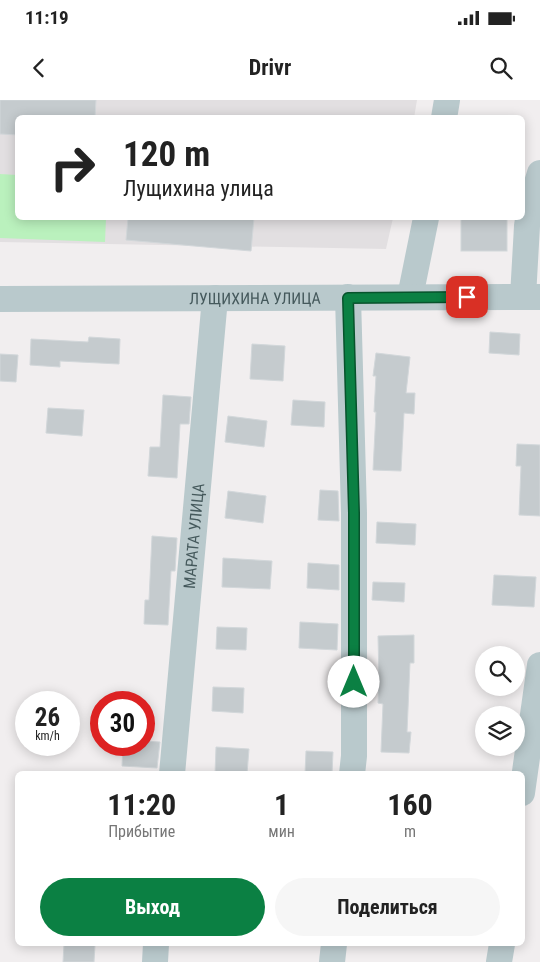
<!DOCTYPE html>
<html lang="ru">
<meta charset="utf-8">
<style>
:root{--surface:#fff;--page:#f6f6f6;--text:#222;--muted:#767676;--accent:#0b8043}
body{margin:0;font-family:"Roboto Condensed",sans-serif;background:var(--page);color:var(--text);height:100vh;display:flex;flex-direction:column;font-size:19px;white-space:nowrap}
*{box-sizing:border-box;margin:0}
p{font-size:16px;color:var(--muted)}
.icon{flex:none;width:28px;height:28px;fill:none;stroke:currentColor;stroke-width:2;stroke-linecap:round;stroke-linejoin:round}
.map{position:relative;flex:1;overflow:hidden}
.sheet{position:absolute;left:15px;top:671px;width:510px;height:175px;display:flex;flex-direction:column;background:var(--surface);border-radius:8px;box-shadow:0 2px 12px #0003}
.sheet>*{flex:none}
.banner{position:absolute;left:15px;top:15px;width:510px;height:105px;border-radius:8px;box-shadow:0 2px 12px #0003;background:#fff;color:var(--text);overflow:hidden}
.fabs{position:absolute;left:475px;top:546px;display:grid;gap:10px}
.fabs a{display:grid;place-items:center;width:50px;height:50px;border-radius:50%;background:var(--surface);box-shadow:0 2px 12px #0003;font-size:25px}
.speed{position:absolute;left:15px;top:591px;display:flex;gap:10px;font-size:25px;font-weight:700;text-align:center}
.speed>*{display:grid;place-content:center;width:65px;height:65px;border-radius:50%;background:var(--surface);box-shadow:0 2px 12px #0003;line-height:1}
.speed small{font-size:12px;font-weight:400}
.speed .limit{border:8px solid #d22;background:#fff;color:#111}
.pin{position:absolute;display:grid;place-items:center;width:42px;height:42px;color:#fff;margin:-21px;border-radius:10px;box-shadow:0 2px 8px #0006}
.me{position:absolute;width:55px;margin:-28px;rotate:0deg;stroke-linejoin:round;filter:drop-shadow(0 0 4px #0008)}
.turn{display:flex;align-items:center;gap:18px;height:105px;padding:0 25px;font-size:22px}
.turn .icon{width:65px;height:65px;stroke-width:2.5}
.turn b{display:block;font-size:35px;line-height:42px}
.eta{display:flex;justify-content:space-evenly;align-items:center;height:85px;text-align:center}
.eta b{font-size:30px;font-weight:700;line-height:35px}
.cta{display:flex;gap:10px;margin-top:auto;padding:10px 25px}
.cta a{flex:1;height:58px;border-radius:30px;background:var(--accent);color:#fff;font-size:20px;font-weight:700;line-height:58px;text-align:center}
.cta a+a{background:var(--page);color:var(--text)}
.status{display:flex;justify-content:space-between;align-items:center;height:35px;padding:0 25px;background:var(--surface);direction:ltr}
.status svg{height:14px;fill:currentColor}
header{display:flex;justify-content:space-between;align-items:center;height:65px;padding:0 25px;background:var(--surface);font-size:22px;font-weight:700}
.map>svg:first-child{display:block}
.education{fill:#e2dfe1}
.green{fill:#baf1bd}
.building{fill:#c5cbce;stroke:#d2d7da}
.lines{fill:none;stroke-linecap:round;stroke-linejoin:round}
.minor{stroke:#b9c9cc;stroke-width:26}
.route-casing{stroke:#07532c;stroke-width:12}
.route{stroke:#0b8043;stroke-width:9}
.labels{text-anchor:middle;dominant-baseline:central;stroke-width:4.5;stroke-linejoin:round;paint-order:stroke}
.street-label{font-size:16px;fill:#45595c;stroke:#fff}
</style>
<div class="status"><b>11:19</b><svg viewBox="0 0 49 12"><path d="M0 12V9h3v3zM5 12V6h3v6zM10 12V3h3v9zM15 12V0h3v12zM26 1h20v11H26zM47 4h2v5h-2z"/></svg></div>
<header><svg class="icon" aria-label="back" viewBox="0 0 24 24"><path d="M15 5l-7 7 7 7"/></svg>Drivr<svg class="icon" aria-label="search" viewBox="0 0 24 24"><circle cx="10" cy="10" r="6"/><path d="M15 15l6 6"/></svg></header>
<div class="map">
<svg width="540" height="862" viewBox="0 0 540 862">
<rect width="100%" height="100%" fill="#f1eeef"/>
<polygon class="education" points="0,0 417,0 414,18 18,18 18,118 393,118 386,149 0,142"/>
<polygon class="green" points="0,74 17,75 18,118 106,118 105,142 0,138"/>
<g class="building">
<polygon points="0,0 96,0 95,18 18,18 18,35 0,34"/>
<polygon points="128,118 254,118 251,151 126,140"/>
<rect x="461" y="118" width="46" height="33"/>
<polygon points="490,232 520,234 519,255 489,253"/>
<polygon points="89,237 120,239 119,264 60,261 60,267 30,265 31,239 88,242"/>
<polygon points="252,244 285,246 283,281 250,279"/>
<polygon points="376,253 410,257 406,293 415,293 414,314 404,313 401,371 373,370 376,312 374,312 376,276 373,276"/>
<polygon points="0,254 18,255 16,282 0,281"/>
<polygon points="163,295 191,297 189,324 180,324 177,378 148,376 150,347 160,347"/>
<polygon points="293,300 325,302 324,327 291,325"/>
<polygon points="48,308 84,310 82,336 46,333"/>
<polygon points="228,316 267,321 264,347 225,342"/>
<polygon points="517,344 540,345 540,416 519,415 521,366 516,366"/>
<polygon points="320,390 338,391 339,421 318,420"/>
<polygon points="228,391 266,396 263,423 225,418"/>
<polygon points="377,422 416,424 415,445 376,443"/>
<polygon points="152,436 177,438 175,471 171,471 168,525 144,524 145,500 149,500"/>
<polygon points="223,458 272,461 270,489 222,487"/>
<polygon points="308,463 339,465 339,490 307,488"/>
<polygon points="494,475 536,477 534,507 492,505"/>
<polygon points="373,482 405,483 404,502 372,500"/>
<polygon points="300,522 338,524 337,550 299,548"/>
<polygon points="217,527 247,528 246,550 216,549"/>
<polygon points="414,535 414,563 410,563 407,632 411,632 409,653 381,652 383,604 378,603 379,578 378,536"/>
<polygon points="213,587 244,588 243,613 212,611"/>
<polygon points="144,641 160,642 157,668 122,666 123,645 144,645"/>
<polygon points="216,647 249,649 247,674 215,674"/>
<polygon points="306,651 333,652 332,674 305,674"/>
<polygon points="64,844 95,845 94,862 63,862"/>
</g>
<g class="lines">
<g class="minor">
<polyline points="444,18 447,0"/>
<polyline points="348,197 354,413 354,656 352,674"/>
<polyline points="410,197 426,118"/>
<polyline points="523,197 527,126 530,106 540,73"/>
<path id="s1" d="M0 199 540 197"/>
<path id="s2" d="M172 674 215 198"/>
<polyline points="522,693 540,565"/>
<polyline points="155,862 156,844"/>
<polyline points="332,862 334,844"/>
<polyline points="499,862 502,844"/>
</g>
</g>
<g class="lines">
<defs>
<polyline id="route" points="354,582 354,413 348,198 467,197"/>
</defs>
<use href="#route" class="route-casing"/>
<use href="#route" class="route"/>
</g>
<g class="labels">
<g class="street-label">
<text stroke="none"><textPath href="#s1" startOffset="255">ЛУЩИХИНА УЛИЦА</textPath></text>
<text stroke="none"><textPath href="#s2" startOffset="239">МАРАТА УЛИЦА</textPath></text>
</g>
</g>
</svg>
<div class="fabs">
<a><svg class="icon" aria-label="search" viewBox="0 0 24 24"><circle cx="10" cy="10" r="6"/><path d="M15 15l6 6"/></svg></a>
<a><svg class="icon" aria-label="layers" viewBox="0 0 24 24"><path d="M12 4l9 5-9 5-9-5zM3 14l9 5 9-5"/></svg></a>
</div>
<div class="speed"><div>26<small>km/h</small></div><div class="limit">30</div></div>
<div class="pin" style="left:467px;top:197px;background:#d93025"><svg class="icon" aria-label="arrive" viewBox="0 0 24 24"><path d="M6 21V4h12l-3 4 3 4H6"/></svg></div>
<svg class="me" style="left:354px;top:582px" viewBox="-20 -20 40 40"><circle r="19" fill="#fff"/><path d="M0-13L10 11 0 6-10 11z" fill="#0b8043"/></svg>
<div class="banner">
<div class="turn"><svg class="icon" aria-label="right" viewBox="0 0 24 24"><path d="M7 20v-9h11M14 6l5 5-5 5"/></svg><div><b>120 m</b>Лущихина улица</div></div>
</div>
<section class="sheet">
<div class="eta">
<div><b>11:20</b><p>Прибытие</p></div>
<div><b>1</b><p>мин</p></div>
<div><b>160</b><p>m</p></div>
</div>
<div class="cta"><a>Выход</a><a>Поделиться</a></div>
</section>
</div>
